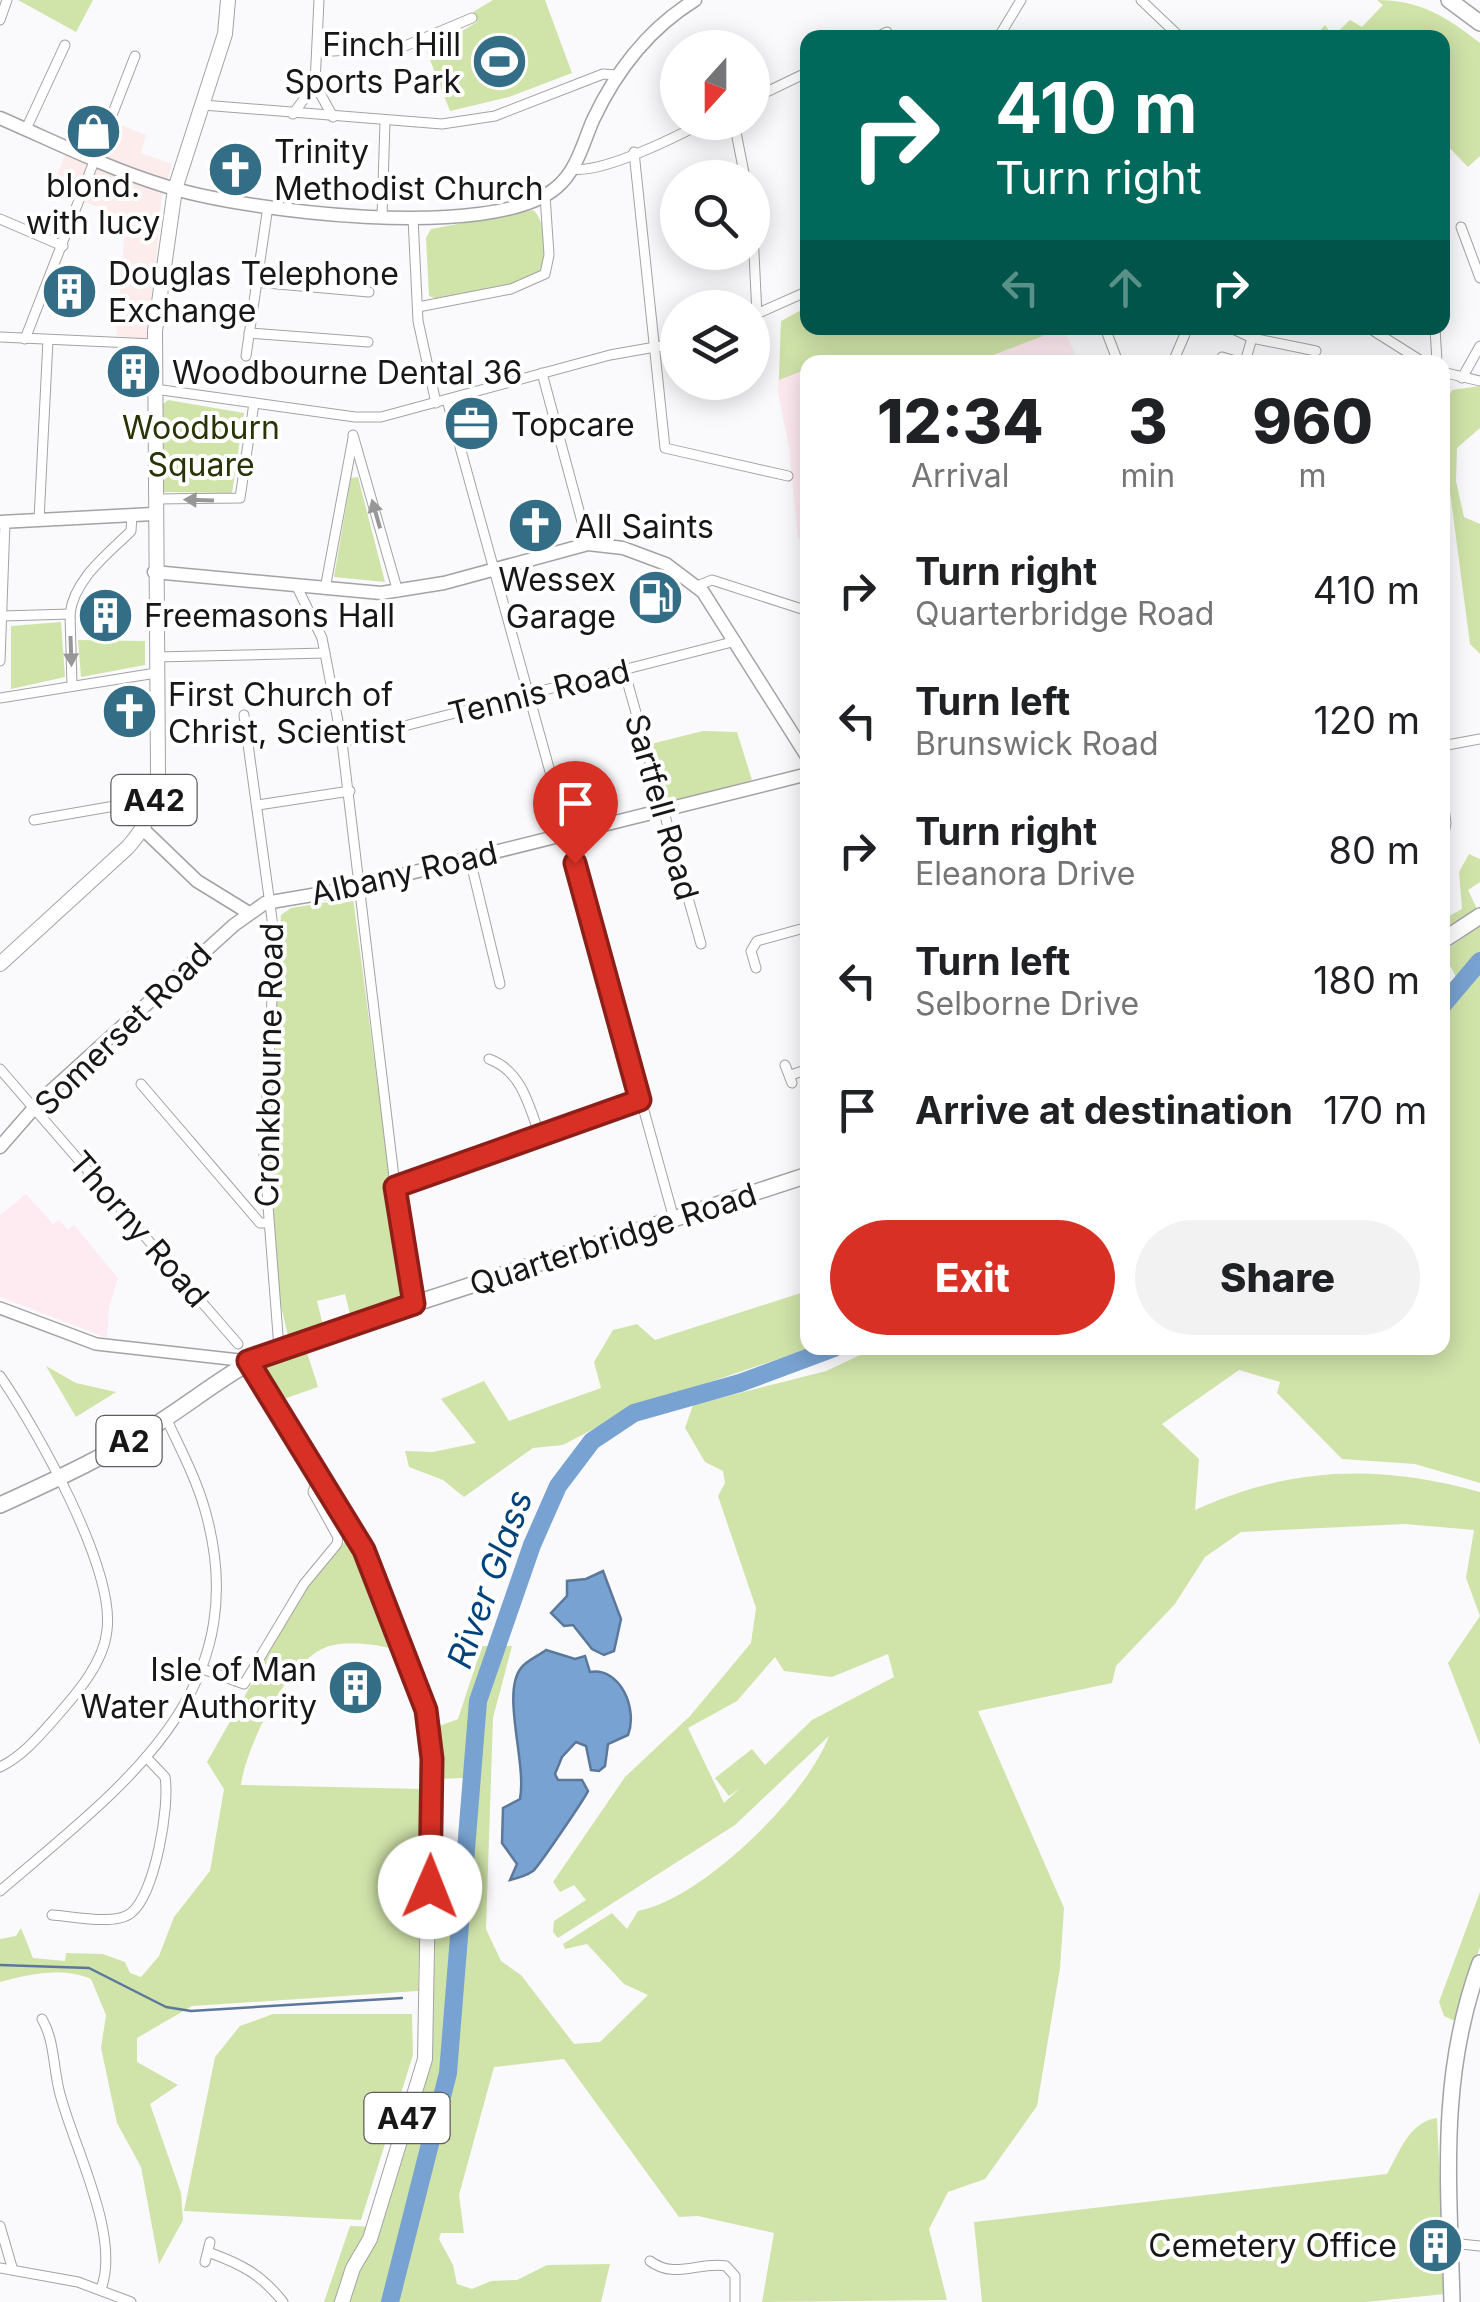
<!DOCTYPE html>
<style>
:root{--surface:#fff;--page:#f2f2f2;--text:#202124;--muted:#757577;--accent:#d93025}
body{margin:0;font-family:Inter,sans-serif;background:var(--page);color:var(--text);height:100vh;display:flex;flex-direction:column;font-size:38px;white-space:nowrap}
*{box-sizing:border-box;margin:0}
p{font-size:32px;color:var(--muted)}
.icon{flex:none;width:55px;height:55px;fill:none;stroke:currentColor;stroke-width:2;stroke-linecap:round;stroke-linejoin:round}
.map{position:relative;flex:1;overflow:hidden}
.drawer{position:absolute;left:800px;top:355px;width:650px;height:1000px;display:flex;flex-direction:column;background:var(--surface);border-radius:20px;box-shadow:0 5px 25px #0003}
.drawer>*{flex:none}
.hud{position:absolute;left:800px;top:30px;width:650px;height:305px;border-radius:20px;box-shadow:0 5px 25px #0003;background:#00695c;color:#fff;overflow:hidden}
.needle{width:65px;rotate:201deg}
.controls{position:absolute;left:660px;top:30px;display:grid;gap:20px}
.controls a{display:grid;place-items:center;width:110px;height:110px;border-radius:50%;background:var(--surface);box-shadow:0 5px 25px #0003;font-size:50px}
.pin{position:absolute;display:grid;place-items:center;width:85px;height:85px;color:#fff;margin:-102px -42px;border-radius:50% 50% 50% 0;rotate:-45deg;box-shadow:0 0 10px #0007}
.pin .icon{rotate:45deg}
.me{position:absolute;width:110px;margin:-55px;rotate:1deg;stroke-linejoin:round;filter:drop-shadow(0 0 8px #0008)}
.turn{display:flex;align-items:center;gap:35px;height:210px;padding:0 30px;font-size:45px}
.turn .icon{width:130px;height:130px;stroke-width:2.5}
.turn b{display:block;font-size:70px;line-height:85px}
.lanes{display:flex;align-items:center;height:95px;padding:0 30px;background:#0003;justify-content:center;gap:50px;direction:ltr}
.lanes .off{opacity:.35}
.eta{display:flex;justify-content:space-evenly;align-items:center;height:170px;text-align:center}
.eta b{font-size:60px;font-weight:800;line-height:70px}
.cta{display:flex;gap:20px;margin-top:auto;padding:20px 30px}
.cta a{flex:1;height:115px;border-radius:60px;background:var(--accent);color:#fff;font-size:40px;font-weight:800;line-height:115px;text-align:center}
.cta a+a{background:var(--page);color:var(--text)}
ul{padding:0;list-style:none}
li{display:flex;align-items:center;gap:30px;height:130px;padding:0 30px}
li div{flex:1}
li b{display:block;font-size:38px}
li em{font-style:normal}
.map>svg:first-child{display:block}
.commercial{fill:#fceceb}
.education{fill:#feeaf1}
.green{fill:#d0e3a9;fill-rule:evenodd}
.water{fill:#78a2d1;stroke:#5b789a;stroke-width:2.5}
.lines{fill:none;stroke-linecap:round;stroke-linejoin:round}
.stream{stroke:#5b789a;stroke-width:2.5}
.river{stroke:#78a2d1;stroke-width:18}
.minor-casing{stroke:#a3a3a5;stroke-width:11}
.tertiary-casing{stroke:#a3a3a5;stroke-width:14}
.secondary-casing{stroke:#a3a3a5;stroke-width:15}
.primary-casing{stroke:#a3a3a5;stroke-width:16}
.trunk-casing{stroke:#a3a3a5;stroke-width:18}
.minor{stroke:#fff;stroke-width:9}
.tertiary{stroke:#fff;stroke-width:11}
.secondary{stroke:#fff;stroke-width:12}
.primary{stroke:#fff;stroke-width:14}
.trunk{stroke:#fff;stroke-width:15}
.oneway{fill:#979797}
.route-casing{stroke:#8d1f18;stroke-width:25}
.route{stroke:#d93025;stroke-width:18}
.labels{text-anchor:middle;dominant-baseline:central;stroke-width:8;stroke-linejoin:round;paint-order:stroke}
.shield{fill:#fff;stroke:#5d5d5d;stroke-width:2.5}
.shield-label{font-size:30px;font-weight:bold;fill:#171718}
.poi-label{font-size:32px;fill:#171718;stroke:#fff;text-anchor:start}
.park-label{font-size:32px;fill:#293406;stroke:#fff}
.street-label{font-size:32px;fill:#171718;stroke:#fff}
.water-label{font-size:35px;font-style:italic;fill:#00437c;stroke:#fff}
</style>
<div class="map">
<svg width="1480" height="2302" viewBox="0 0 1480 2302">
<rect width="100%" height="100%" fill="#fafafd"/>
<polygon class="commercial" points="96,115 146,135 141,153 172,164 161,201 150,339 116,336 126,218 51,189 66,153 77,157"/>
<g class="education">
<polygon points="807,307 808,328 1063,328 1079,362 808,362 807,540 798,538 789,447 778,393 781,321"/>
<polygon points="26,1194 53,1224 59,1220 68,1230 74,1225 118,1278 109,1307 107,1338 0,1297 0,1215"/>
</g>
<g class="green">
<polygon points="18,0 93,0 76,32"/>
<polygon points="493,0 545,0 572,73 509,97 450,111 427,52 477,22 473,12"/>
<path d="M1377 0C1420 0 1447 17 1480 43V156L1468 167 1443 141 1442 38 1399 30 1394 37H1314L1325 25 1333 36 1350 20 1362 27 1383 5Z"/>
<path d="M533 210C546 220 547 256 540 271 519 284 451 307 429 296L426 238 431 229Z"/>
<polygon points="807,307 808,328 1048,328 1043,336 975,362 808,362 807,369 779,380 781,321"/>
<polygon points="1480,386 1480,428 1457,448 1456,481 1464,517 1480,524 1480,654 1470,644 1450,492 1443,492 1443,408 1452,390"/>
<polygon points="168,400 244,413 232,493 164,492 161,488 163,404"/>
<polygon points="358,477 385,582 334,577 351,478"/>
<polygon points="61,622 65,677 11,689 11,626"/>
<polygon points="78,640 145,641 145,665 81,677"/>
<polygon points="703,731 737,732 752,780 667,804 651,744"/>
<polygon points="1469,854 1480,859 1480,882 1468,890 1477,909 1443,932 1442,920 1462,909 1459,872"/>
<polygon points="353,898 405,1293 398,1304 351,1318 345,1294 317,1301 323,1325 288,1336 278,1293 270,1199 270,1098 281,915 291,908"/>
<path d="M1480 926V1483L1415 1464 1342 1459 1277 1393 1280 1382 1239 1370 1162 1424 1199 1459 1195 1510C1291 1466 1380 1464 1480 1492V1745L1448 1663 1480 1616 1466 1578 1474 1530 1405 1524 1241 1532 1205 1557 1175 1604 1116 1666 1112 1683 978 1711 1064 1908 1060 1968 1037 2106 985 2179 948 2192 929 2229 947 2300 762 2302 774 2233 698 2216 679 2217 564 2059 494 2067 459 2195 464 2233H441L439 2239 453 2265 457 2284 472 2289 491 2281 517 2280 547 2265 610 2264 601 2302H324L350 2226 379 2227 430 2060 439 1852H461L463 1778 439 1779 437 1727 458 1719 482 1646H512L493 1718 486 1929 501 1961 521 1975 574 2044 600 2042 648 1995 624 1984 587 1944 565 1949 563 1944 612 1913 627 1929 638 1911C702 1899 806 1797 829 1736L735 1825 558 1938 553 1932 554 1921 586 1900 574 1885 560 1892 553 1882 625 1777 690 1716 751 1643 756 1608 718 1496 725 1483 723 1471 705 1462 685 1428 693 1405 826 1371 875 1348H1442V1010L1451 1002 1457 979 1443 952ZM888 1654 894 1677 812 1720 765 1765 752 1749 715 1778 729 1796 740 1788 724 1803 688 1728 737 1701 775 1657 784 1671 832 1677Z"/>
<polygon points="807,1291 808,1348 811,1348 633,1408 563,1445 533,1448 464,1497 443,1480 409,1467 405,1451 433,1452 476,1443 441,1399 484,1381 509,1421 601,1388 594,1362 613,1330 637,1324 655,1340"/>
<polygon points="306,1349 318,1387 281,1400 265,1370 267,1364"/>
<polygon points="46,1366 76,1383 116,1392 76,1417"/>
<path d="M346 1540 375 1593 393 1643 389 1648C374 1644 349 1642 334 1645 291 1651 246 1746 241 1785L423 1789 418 1991 192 2006 137 2038V2062L178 2085 150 2104 181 2193 183 2220 159 2264 141 2167 117 2123 101 2048 106 2015 91 1979C63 1967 29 1974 0 1982V1939L16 1936 21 1928 33 1958 65 1961 66 1953 103 1954 125 1962 130 1973 141 1977 159 1956 174 1917 210 1871 224 1789 207 1762 305 1590Z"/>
<polygon points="1480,1892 1480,1947 1455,2021 1444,2016 1439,2002"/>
<polygon points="273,2014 412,2014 413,2055 361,2220 184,2211 215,2057 240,2026"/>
<path d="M1437 2118 1445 2294 1366 2302H982L974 2222 1387 2174C1400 2151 1409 2122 1437 2118Z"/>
</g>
<g class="water">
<polygon points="603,1571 621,1619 614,1651 604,1655 592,1649 573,1625 564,1626 551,1613 567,1596 567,1581 586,1579"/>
<path d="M546 1650 575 1659 585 1656 590 1672C621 1667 638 1710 628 1735L608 1744 605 1766 599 1771 591 1770 586 1746 576 1742 562 1757 555 1774 558 1780H582L588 1791C585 1798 539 1866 533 1871 526 1876 518 1878 510 1880L517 1864 502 1843 503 1808 520 1799C527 1763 501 1693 521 1668 526 1661 538 1656 546 1650Z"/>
</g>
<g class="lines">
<polyline class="stream" points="0,1965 89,1968 166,2007 191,2011 402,1998"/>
<g class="river">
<polyline points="1442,1006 1480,961"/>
<polyline points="390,2302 448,2073 478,1701 532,1545 558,1486 592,1441 634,1413 740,1383 834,1348"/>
</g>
<defs>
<g id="minor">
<polyline points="1141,0 1181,38"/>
<polyline points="0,20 7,0"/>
<polyline points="875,38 887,32"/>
<polyline points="998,38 1021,0"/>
<polyline points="319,52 405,46 472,18"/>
<polyline points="315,84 333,117"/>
<polyline points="752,99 808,72"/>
<polyline points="203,105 442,124 495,116 603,74 617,75"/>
<polyline points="293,114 315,84 319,0"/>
<polyline points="734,122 745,178"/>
<polyline points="26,129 65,45"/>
<polyline points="634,152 665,448 788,476"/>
<path d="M572 169C602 174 676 137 704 122"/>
<polyline points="752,212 757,315"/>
<polyline points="382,216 385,122"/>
<polyline points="413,218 418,321 436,403"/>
<polyline points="0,219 63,246"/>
<polyline points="1461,227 1480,278"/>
<polyline points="255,282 369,292"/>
<polyline points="418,307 511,289 545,274 549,255 545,195"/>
<polyline points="752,316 808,291"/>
<polyline points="1105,328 1118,362"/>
<polyline points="1231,328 1252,338 1316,351"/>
<polyline points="1369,328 1423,362"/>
<polyline points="1435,328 1437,362"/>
<polyline points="249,333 368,342"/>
<polyline points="0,337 154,344"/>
<polyline points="25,339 135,56"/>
<polyline points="246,356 268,206"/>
<polyline points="1222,357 1239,362"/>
<polyline points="1173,362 1185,334"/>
<polyline points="1245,362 1252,338"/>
<polyline points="1442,372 1480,381"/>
<polyline points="542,373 588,544"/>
<polyline points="1462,378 1480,346"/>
<polyline points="155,389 355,417 381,417 610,355 678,343"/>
<polyline points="447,400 674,1219"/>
<polyline points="353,435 398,592"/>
<polyline points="156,499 240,498 254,403"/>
<polyline points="39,520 48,340"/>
<polyline points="296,585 322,638 342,742 396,1194 414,1304"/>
<polyline points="697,586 712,580 808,611"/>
<polyline points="325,589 353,438"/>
<path d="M70 614C74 579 108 554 131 531L132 515"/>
<polyline points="3,616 70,614 72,686"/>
<polyline points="156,657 325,653"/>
<polyline points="0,661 5,522"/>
<polyline points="624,670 701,944"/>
<polyline points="0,698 156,673"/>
<polyline points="244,715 275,941 264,1154 279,1348"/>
<polyline points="342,742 736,641"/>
<polyline points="1442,746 1480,739"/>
<polyline points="1442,793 1446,823 1442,844"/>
<polyline points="258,805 350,791"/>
<polyline points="34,820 155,799"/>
<polyline points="470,859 500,984"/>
<polyline points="756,968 751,951 757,941 808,927"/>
<path d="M489 1059C522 1071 529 1106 540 1136"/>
<polyline points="785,1065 792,1083"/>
<polyline points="0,1069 238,1344"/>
<polyline points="791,1075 808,1069"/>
<polyline points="141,1084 260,1223 266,1223"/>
<polyline points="395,1187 641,1100"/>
<path d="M0 1376C36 1428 115 1568 107 1630 104 1662 78 1692 57 1716 41 1734 23 1756 0 1767"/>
<polyline points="203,1669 244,1684 304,1584 337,1544 338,1537 313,1492 317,1480"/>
<path d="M0 1891C122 1786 257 1693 205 1510 196 1478 180 1448 166 1418"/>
<path d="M52 1915C71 1916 115 1926 131 1913 155 1894 170 1806 165 1777L146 1757"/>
<path d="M42 2019C55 2041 53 2069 60 2094 74 2148 121 2236 101 2289"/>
<polyline points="0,2226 12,2267"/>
<polyline points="1451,2243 1480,2246"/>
<path d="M208 2252C241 2264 261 2274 283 2302"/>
<path d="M650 2261C675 2280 700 2261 726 2266L735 2276V2302"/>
<polyline points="205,2262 210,2242"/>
<polyline points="0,2268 78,2282 131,2302"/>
</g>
<polyline id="tertiary" points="0,1308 96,1344 248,1361"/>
<g id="secondary">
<path d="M0 118C53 141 107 168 162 185 240 211 493 243 557 187 577 170 583 143 593 120 616 71 648 29 695 0"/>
<polyline points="0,522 153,514"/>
<polyline points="154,572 381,593 444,583 588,544 623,548 666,564 703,592 808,758"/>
<polyline points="144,830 197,881 249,913"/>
<polyline points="0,1147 41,1100 234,925 265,903 342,890 808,774"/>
</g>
<g id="primary">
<path d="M0 964 128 847C147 826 158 801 158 772L155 331 175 189 225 34 228 0"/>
<polyline points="248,1361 364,1551 431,1726 425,2059 370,2239 353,2268 342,2302"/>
</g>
<g id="trunk">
<polyline points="1449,0 1480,23"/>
<polyline points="1442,941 1480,916"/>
<path d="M0 1505C57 1479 114 1453 166 1418 204 1393 237 1366 279 1348L808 1175"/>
<path d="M1452 2302C1449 2183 1438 2078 1480 1963"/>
</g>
</defs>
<use href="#minor" class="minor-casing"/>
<use href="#tertiary" class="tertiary-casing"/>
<use href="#secondary" class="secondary-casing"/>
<use href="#primary" class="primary-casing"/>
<use href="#trunk" class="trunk-casing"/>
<use href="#minor" class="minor"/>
<use href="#tertiary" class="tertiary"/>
<use href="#secondary" class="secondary"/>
<use href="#primary" class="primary"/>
<use href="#trunk" class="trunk"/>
</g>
<defs><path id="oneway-solid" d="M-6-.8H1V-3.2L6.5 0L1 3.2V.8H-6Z" transform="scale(2.5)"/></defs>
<g class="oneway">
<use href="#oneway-solid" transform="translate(199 500) rotate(-178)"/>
<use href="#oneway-solid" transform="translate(376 514) rotate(-106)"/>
<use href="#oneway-solid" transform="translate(71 651) rotate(88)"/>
</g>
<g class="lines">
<defs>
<polyline id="route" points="430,1887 432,1759 426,1710 364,1550 248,1361 414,1304 395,1187 640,1100 575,863"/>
</defs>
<use href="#route" class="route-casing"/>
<use href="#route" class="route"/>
</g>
<defs>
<symbol id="stadium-disc" viewBox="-11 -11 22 22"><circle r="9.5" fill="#336d86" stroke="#fff"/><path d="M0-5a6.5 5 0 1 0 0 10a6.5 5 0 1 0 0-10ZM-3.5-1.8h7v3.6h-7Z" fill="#fff"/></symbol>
<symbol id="shop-disc" viewBox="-11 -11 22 22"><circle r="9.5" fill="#336d86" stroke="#fff"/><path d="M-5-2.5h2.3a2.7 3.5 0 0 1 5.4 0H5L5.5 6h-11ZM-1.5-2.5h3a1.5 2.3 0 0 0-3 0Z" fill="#fff"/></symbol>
<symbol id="church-disc" viewBox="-11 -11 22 22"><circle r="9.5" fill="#336d86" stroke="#fff"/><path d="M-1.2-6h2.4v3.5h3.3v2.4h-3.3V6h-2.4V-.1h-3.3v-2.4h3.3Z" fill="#fff"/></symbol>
<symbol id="building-disc" viewBox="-11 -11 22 22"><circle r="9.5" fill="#336d86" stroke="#fff"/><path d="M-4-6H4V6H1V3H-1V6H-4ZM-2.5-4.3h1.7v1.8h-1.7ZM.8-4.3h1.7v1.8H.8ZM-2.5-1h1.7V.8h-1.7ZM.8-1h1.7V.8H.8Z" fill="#fff"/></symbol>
<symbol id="office-disc" viewBox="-11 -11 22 22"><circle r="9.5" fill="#336d86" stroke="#fff"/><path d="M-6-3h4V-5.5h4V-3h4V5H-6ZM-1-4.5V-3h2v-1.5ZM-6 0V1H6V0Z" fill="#fff"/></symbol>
<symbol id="fuel-disc" viewBox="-11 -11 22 22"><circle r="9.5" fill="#336d86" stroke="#fff"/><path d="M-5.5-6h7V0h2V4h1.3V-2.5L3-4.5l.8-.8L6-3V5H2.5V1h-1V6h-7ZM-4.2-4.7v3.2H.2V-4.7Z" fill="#fff"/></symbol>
</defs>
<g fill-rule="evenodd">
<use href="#stadium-disc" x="468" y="30" width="63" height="63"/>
<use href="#shop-disc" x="62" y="100" width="63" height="63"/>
<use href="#church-disc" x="204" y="138" width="63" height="63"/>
<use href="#building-disc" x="38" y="260" width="63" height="63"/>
<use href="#building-disc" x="102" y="340" width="63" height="63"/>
<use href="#office-disc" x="440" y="392" width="63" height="63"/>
<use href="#church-disc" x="504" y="494" width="63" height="63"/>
<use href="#fuel-disc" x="624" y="566" width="63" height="63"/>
<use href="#building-disc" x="74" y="584" width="63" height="63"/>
<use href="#church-disc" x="98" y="680" width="63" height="63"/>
<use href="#building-disc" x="324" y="1656" width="63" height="63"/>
<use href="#building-disc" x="1404" y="2214" width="63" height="63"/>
</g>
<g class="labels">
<g class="shield">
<rect x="111.5" y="775" width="85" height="50" rx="8"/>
<rect x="96.5" y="1416" width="65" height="50" rx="8"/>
<rect x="364.5" y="2093" width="85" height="50" rx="8"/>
</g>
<g class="shield-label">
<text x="154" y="800">A42</text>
<text x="129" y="1441">A2</text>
<text x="407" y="2118">A47</text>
</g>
<g class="poi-label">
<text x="461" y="44" text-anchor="end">Finch Hill<tspan x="461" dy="37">Sports Park</tspan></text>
<text x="274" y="151">Trinity<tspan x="274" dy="37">Methodist Church</tspan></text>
<text x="93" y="185" text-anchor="middle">blond.<tspan x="93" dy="37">with lucy</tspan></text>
<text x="108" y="273">Douglas Telephone<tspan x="108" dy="37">Exchange</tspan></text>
<text x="172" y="372">Woodbourne Dental 36</text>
<text x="511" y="424">Topcare</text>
<text x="575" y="526">All Saints</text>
<text x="616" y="579" text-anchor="end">Wessex<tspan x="616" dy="37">Garage</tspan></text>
<text x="144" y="615">Freemasons Hall</text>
<text x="168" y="694">First Church of<tspan x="168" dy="37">Christ, Scientist</tspan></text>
<text x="317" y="1669" text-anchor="end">Isle of Man<tspan x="317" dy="37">Water Authority</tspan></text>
<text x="1397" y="2245" text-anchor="end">Cemetery Office</text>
</g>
<g class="park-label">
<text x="201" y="427">Woodburn<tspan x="201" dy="37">Square</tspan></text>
</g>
<g class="street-label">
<text transform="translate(539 692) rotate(-14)">Tennis Road</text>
<text transform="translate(662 807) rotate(74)">Sartfell Road</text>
<text transform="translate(404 873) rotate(-13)">Albany Road</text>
<text transform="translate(123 1029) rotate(-44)">Somerset Road</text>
<text transform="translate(269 1065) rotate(-89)">Cronkbourne Road</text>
<text transform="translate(139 1229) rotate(49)">Thorny Road</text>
<text transform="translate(613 1239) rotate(-18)">Quarterbridge Road</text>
</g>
<g class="water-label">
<text transform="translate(489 1579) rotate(-70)">River Glass</text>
</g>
</g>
</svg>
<div class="controls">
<a><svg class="needle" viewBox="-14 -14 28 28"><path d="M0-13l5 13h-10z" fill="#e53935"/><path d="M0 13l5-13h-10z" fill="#757577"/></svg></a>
<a><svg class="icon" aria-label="search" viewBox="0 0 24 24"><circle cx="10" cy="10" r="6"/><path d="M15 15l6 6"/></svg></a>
<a><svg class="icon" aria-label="layers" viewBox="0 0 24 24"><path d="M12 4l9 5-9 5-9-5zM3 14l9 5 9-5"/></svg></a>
</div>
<div class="pin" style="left:575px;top:863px;background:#d93025"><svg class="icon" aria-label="arrive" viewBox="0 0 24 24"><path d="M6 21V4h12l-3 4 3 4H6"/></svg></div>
<svg class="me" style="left:430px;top:1887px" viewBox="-20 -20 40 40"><circle r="19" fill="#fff"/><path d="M0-13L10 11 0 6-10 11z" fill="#d93025"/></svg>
<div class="hud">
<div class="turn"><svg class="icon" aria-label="right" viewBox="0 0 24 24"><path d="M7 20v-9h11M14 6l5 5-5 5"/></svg><div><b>410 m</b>Turn right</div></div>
<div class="lanes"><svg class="icon off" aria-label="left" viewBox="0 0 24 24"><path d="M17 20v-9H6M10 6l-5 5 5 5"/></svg><svg class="icon off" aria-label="ahead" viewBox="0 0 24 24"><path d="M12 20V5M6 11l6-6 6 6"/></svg><svg class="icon" aria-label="right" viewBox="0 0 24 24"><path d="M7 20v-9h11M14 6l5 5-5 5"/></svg></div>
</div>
<section class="drawer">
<div class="eta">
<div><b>12:34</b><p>Arrival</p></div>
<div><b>3</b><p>min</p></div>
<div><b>960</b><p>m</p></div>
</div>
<ul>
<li><svg class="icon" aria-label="right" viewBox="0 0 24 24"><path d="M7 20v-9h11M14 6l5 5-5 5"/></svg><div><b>Turn right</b><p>Quarterbridge Road</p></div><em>410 m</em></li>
<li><svg class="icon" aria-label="left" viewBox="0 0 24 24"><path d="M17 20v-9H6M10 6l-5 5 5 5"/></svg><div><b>Turn left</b><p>Brunswick Road</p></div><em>120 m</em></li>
<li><svg class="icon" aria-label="right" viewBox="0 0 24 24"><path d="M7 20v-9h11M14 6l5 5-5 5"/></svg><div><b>Turn right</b><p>Eleanora Drive</p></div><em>80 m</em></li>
<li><svg class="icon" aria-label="left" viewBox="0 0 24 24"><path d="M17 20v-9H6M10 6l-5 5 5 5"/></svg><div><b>Turn left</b><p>Selborne Drive</p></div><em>180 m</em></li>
<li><svg class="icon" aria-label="arrive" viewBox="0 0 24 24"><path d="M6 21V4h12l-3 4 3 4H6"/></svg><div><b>Arrive at destination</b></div><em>170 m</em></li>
</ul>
<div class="cta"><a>Exit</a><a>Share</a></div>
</section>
</div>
